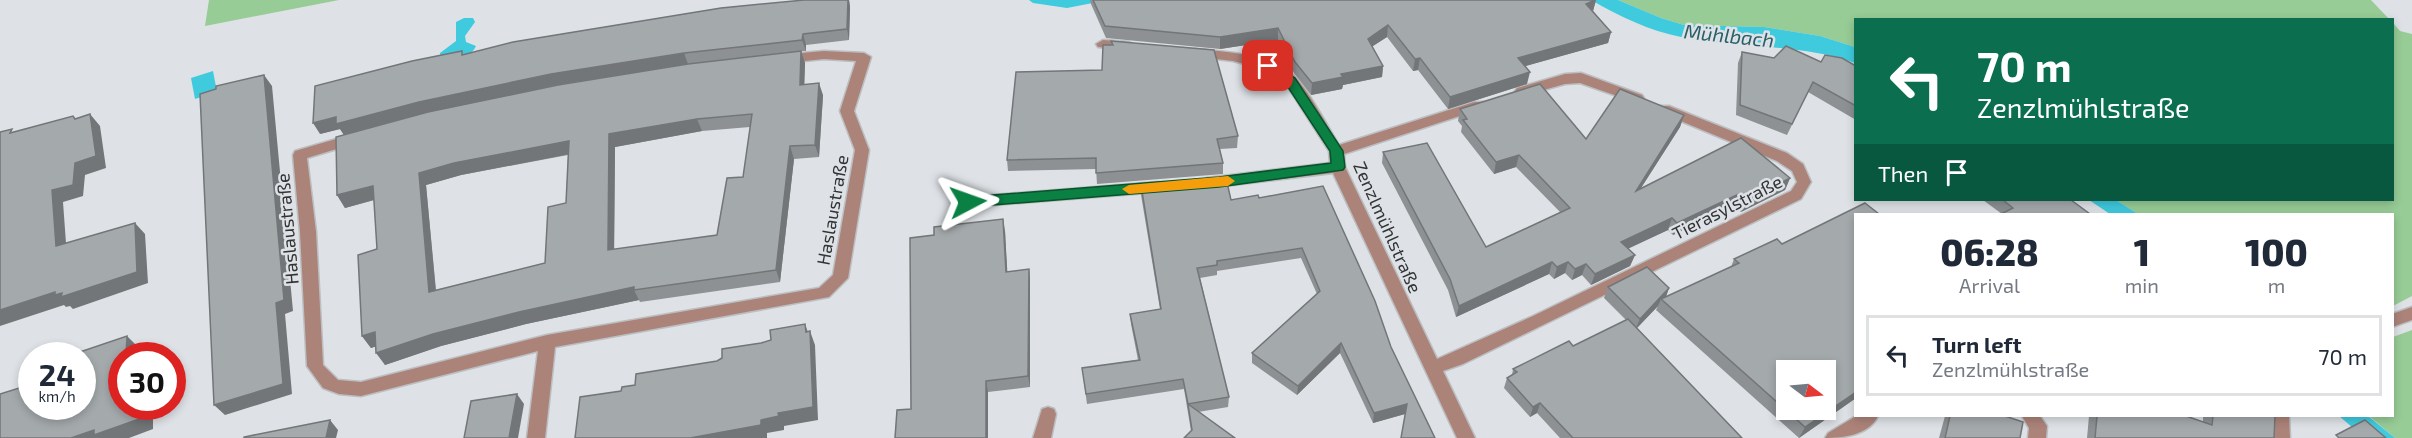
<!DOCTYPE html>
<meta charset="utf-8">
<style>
:root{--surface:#fff;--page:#f2f2f3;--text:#1f2937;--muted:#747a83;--line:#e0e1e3}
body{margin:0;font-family:"Exo 2",sans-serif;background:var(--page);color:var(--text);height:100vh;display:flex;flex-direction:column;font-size:22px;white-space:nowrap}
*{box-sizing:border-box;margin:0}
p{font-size:20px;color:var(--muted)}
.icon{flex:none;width:33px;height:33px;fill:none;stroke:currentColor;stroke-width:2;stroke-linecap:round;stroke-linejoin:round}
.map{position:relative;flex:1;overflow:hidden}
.side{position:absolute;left:1854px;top:213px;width:540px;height:204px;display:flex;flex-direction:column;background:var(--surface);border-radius:0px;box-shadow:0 3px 9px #0003}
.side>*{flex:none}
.banner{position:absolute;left:1854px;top:18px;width:540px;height:183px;border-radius:0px;box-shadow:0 3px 9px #0003;background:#0b6e4f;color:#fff;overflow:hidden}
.needle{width:39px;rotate:106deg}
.fabs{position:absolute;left:1776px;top:360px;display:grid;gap:12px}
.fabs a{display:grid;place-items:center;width:60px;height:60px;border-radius:0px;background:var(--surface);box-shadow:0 3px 9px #0003;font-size:30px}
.speed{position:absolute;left:18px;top:342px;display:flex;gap:12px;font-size:30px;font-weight:700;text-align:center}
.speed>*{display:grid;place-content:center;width:78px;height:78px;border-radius:50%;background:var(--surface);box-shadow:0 3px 9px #0003;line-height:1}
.speed small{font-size:15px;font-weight:400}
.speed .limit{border:9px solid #d22;background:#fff;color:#111}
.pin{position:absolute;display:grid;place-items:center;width:51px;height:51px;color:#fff;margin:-26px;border-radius:12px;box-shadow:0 3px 9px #0006}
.me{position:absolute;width:66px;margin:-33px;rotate:86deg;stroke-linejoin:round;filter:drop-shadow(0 0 4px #0008)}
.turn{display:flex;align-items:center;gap:21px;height:126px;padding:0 24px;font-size:27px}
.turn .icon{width:78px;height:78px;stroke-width:2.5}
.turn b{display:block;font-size:42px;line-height:51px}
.then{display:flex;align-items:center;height:57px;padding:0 24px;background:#0003;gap:12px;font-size:22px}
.eta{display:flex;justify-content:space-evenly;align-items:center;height:102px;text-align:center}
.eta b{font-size:36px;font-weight:800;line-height:42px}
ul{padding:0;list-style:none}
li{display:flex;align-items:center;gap:18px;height:81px;margin:0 12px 9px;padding:0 12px;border:3px solid var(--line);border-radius:0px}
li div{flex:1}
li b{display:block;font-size:22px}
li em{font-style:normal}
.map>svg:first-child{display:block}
.green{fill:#97cc96}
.water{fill:#3fcade}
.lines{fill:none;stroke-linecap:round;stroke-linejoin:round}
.minor-casing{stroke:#bbbfc2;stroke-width:3}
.minor{fill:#ac8379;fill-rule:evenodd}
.wall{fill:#8d9194;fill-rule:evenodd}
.shaded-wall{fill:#737678}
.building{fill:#a4a9ac;stroke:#737678;stroke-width:1.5;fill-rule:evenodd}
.route{fill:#0b8043;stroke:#07532c;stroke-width:1.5}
.slow{fill:#f59e0b}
.labels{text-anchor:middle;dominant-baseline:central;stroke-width:5;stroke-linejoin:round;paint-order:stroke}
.street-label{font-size:18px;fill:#313334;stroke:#dee2e6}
.water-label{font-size:20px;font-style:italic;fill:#285f68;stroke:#dee2e6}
</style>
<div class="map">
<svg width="2412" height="438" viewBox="0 0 2412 438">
<rect width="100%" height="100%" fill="#dee2e6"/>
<g class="green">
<polygon points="209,0 339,0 205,26"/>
<polygon points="1618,0 2371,0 2389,19 1856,20 1855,47 1820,36 1764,27 1684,25 1661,18"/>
<polygon points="2393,23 2400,31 2412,34 2412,296 2393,306 2392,214 2138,214 2116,200 2392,200"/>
<polygon points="2412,330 2412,438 2395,438 2369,416 2392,416 2393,337"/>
</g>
<g class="water">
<polygon points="1029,0 1108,0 1067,8 1033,3"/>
<path d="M1591 0H1618L1661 18 1684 25 1764 27 1820 36 1855 47V63C1799 43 1739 49 1681 37 1650 31 1619 16 1591 0Z"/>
<path d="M464 18H473L475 22 465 36 466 42 476 46C470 60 453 57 440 57V53L456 41V22Z"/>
<polygon points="213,71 217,92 195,99 191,78"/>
<polygon points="2089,200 2116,200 2138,214 2110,214"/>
<polygon points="2339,416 2368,416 2395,438 2365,438"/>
</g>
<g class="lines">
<defs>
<g id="minor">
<polygon points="1103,40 1129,42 1136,46 1129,50 1098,47 1096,44"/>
<path d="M1195 49C1227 52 1272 53 1296 78 1310 93 1328 127 1339 145L1474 102H1484L1486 105 1484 108 1344 154 1345 167 1437 359 1533 316 1791 191 1797 182 1792 171 1777 161 1659 112 1657 109 1659 106H1669L1787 153 1803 164 1811 182 1801 199 1545 324 1463 364 1443 371 1475 438H1457L1333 173 1207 188 1202 187 1200 183 1207 178 1330 163 1329 151 1286 84 1263 69 1233 61 1190 56 1188 53Z"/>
<path d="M824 51 864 53 871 57 854 111 869 150 848 278 829 297 555 347 545 438H527L538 351 361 396 339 394 323 388 307 366 300 232 293 155 295 151C472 97 639 67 824 51ZM824 59 856 61 840 111 855 150 833 275 819 288 547 335 361 382 338 380 323 365 316 232 307 158C477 105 648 76 824 59Z"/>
<polygon points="1581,73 1642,95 1644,98 1637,103 1580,83 1565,84 1522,96 1515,91 1517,88 1565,74"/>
<polygon points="1159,182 1166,187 1159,192 968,207 963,206 961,202 963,198 968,197"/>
<polygon points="2412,307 2412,320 2392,327 2392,314"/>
<polygon points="1048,407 1054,409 1056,414 1051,438 1033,438 1042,409"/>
<path d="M1856 416H1878C1869 435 1843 438 1825 438L1828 433Z"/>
<polygon points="2022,416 2040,416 2047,426 2046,438 2028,438 2029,428"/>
<polygon points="2273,416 2289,416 2290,438 2272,438"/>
</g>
</defs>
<use href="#minor" class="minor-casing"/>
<use href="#minor" class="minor"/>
</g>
<g class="wall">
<path d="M804 0H849L850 7 849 40 806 45V51H801L805 63 804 84 823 95 819 157 794 159 780 282 640 302 639 300 526 324 441 346 385 365 376 346 371 348 362 336 377 249 374 200 345 208 337 195 791 52 688 64 556 85 426 113 344 135 340 129 320 134 464 55ZM750 127 743 177 717 235 614 250 615 147 702 131ZM568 155 566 203 545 263 436 290 426 185 461 175Z"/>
<polygon points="1090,0 1596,0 1593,11 1611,32 1608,43 1525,66 1527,84 1448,109 1418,70 1413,71 1387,37 1372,46 1383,66 1382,77 1343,85 1342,89 1311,95 1294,73 1278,40 1220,49 1106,38 1091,4"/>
<polygon points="1111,41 1238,136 1237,148 1220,149 1223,163 1223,174 1097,184 1096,169 1008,171 1007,160 1102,70 1111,45"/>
<polygon points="1742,52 1774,58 1856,66 1856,120 1808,92 1787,135 1736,115 1738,63"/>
<polygon points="1460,109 1586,139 1684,115 1680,127 1641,188 1790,178 1785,190 1741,212 1734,206 1673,235 1668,230 1628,248 1635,255 1630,266 1591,285 1582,275 1572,280 1565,273 1554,279 1549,274 1456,317 1448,290 1382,163 1383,152 1486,247 1560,212 1516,167 1494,174 1461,132 1462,126 1458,121"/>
<polygon points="1141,185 1231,200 1259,198 1323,186 1405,414 1373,423 1340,353 1297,395 1252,363 1252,353 1317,294 1301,258 1217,271 1217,275 1200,278 1229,397 1228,407 1198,412 1235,438 1191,431 1184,389 1087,404 1082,368 1138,360 1131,324 1130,314 1160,309 1141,195"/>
<polygon points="1983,200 2071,200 2002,214"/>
<polygon points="1856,214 1856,398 1799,438 1656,310 1658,306 1637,328 1742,438 1560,438 1537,413 1530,417 1504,388 1507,378 1512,375 1513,369 1573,346 1626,320 1604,298 1608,287 1669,288 1666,297 1731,267 1734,259 1782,244"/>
<polygon points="1005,231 1007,272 1029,269 1030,280 1030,387 988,392 911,409 934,235"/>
<polygon points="1945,416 2005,416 2020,438 1939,438"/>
<polygon points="2089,416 2186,416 2203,422 2203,416 2275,416 2274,438 2087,438"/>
</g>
<g class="shaded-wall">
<polygon points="848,0 849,0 850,7 849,40 847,29"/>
<polygon points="1596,0 1593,11 1586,4"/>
<polygon points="1388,25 1387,37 1367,50 1368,39"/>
<polygon points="1278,28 1278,40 1220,49 1220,37"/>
<polygon points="1611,32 1608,43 1515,69 1518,58"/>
<polygon points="803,34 806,45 806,51 802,40"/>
<polygon points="801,51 805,63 804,97 800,85"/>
<polygon points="684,53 688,64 556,85 426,113 344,135 340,129 320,134 313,123 336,117 419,102 551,74"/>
<polygon points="1420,58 1418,70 1413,71 1415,59"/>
<polygon points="1383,66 1382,77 1343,85 1342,89 1311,95 1312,83 1341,74"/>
<polygon points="1530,72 1527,84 1448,109 1450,97"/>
<polygon points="264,75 272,86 293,311 285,314 292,394 225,415 214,405"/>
<polygon points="819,83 823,95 819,157 815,145"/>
<polygon points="90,114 100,126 106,168 85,175 83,196 63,202 67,257 56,246 52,190 75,163"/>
<polygon points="1684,115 1680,127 1632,202 1636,191"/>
<polygon points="697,119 702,131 615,147 614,263 608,250 609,134"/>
<polygon points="569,141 575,153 461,175 426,185 437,304 429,292 419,173 454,163"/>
<polygon points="790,146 794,159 780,282 776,270"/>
<polygon points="1519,155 1516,167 1494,174 1496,162"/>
<polygon points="1790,178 1785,190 1741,212 1746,201"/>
<polygon points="373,186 381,198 345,208 337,195"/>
<polygon points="1739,194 1734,206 1673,235 1677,223"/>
<polygon points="1672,218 1668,230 1617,254 1621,242"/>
<polygon points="1003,219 1005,231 1008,283 1006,272"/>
<polygon points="135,223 145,234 148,283 73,309 70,306 66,307 64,305 0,326 0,310 55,292"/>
<polygon points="1635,255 1630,266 1591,285 1595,274"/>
<polygon points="1552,262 1549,274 1456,317 1459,306"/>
<polygon points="1568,262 1565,273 1554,279 1557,267"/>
<polygon points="1586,264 1582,275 1572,280 1575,269"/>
<polygon points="1029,269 1030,280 1030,387 1028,376"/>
<polygon points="634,287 634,290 639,300 526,324 441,346 385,365 376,353 433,334 519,312"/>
<polygon points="1669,288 1665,299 1661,299 1658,306 1635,330 1640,319"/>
<polygon points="805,324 810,338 810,331 815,345 818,420 784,426 784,430 767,433 767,438 690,438 761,420 778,413 806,332"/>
<polygon points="375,332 384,344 371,348 362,336"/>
<polygon points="127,336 138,347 138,356 126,356"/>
<polygon points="1341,343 1340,353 1297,395 1298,386"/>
<polygon points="986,381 988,392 988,438 986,438"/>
<polygon points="1856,392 1856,398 1799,438 1805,427"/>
<polygon points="517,394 524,404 518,438 509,438"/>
<polygon points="1540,403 1537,413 1530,417 1533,407"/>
<polygon points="1407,404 1405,414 1373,423 1374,413"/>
<polygon points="141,406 153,406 153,429 129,438 71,438"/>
<polygon points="330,420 338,430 336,438 326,438"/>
</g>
<g class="building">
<polygon points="804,0 848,0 847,29 803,34 802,40 684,53 551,74 419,102 336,124 336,117 313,123 315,86 412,61 462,51 462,55 513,42 721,8"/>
<polygon points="1093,0 1595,0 1586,4 1611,32 1518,58 1530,72 1450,97 1420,58 1415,59 1388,25 1368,39 1383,66 1341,74 1343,77 1312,83 1295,62 1278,28 1220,37 1105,26"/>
<polygon points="1111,41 1214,50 1238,136 1217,139 1223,163 1096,173 1096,158 1007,160 1016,72 1102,70 1103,45 1113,45"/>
<polygon points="1786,46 1821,62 1825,55 1842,58 1856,66 1856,106 1813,82 1792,124 1740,105 1742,52 1774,58"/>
<path d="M801 51 800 85 819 83 815 145 790 146 776 270 634 290V287L519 312 433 334 376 353 375 332 362 336 358 255 377 249 373 186 337 195 336 137 428 112 558 85 688 64ZM752 114 743 177 727 178 717 235 608 250 609 134 697 119ZM569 141 566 203 548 207 545 263 429 292 419 173 454 163Z"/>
<polygon points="264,75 284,300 276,303 283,384 214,405 200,94 216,89 216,86"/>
<polygon points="1540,84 1586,139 1620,89 1684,115 1636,191 1741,138 1790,178 1746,201 1739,194 1677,223 1672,218 1621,242 1635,255 1595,274 1586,264 1575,269 1568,262 1557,267 1552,262 1459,306 1450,279 1383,152 1427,143 1486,247 1570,208 1519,155 1496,162 1463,120 1467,119 1460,109"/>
<polygon points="90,114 96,156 75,163 73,185 52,190 56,246 135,223 137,272 61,297 62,293 55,295 55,292 0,310 0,132 12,129 10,133 73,116 75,119"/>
<polygon points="1226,178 1231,200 1258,195 1259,198 1323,186 1375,301 1391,347 1435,438 1401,438 1407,404 1374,413 1341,343 1298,386 1252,353 1320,291 1302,248 1217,261 1217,265 1197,268 1229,397 1188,404 1183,379 1086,394 1082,368 1140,360 1130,314 1161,309 1141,185"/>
<polygon points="2003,200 2071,200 2090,214 2001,214 2013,208"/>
<path d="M1865 203 1879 214H1856V392L1805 427 1661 299 1739 263 1734 259 1777 239 1782 244ZM1786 370H1826V410H1786Z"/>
<polygon points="1003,219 1006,272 1029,269 1028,376 986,381 986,438 895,438 897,410 911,409 910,238 934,235 934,227"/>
<polygon points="1647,267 1669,288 1640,319 1608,287"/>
<polygon points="1628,319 1742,438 1573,438 1540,403 1533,407 1507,378 1517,372 1513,369 1569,341 1573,346"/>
<polygon points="805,324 806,332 810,331 813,407 778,413 779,416 761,420 761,425 690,438 575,438 580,397 621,391 622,387 635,385 636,374 717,361 722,358 722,349 761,343 771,340 770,330"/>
<polygon points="127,336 126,356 122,356 122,406 141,406 142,418 94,435 94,430 71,438 0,438 0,394 32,384 32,406 82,406 82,356 68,356"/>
<polygon points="517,394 509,438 464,438 471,401"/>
<polygon points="1188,404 1235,438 1184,438 1192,430"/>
<polygon points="1950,416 2005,416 2023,422 2020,438 1945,438"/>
<polygon points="2097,416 2186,416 2212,425 2213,416 2275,416 2274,438 2095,438"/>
<polygon points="330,420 326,438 244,438 244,437"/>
<polygon points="2365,420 2386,438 2339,438 2336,435"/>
</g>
<polygon class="route" points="1268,62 1295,78 1343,151 1345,167 1343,170 1219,187 968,207 962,202 968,197 1219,177 1331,163 1330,151 1286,84 1263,69 1262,66"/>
<polygon class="slow" points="1228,176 1235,181 1228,186 1129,194 1122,189 1129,185"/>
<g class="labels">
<g class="street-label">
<text transform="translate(1727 207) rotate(-27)">Tierasylstraße</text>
<text transform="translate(832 210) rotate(-80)">Haslaustraße</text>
<text transform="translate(1388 227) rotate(66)">Zenzlmühlstraße</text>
<text transform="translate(287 229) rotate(-95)">Haslaustraße</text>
</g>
<g class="water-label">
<text transform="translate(1729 35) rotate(6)">Mühlbach</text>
</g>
</g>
</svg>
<div class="fabs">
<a><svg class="needle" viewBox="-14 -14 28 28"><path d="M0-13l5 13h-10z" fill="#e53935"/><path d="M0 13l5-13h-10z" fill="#747a83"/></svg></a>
</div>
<div class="speed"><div>24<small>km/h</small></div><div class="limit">30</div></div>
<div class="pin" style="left:1268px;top:66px;background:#d93025"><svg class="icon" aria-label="arrive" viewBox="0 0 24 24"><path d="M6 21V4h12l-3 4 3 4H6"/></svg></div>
<svg class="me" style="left:968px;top:202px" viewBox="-20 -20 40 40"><path d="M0-17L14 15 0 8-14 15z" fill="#0b8043" stroke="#fff" stroke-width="4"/></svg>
<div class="banner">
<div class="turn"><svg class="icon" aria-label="left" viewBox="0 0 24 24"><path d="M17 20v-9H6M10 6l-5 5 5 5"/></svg><div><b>70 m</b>Zenzlmühlstraße</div></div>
<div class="then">Then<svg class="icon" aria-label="arrive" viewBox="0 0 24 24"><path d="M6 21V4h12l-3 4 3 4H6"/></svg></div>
</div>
<section class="side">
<div class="eta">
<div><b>06:28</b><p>Arrival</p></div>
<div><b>1</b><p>min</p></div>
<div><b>100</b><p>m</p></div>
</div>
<ul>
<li><svg class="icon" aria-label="left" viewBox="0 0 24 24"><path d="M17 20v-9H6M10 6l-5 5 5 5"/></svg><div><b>Turn left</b><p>Zenzlmühlstraße</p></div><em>70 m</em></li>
</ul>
</section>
</div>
